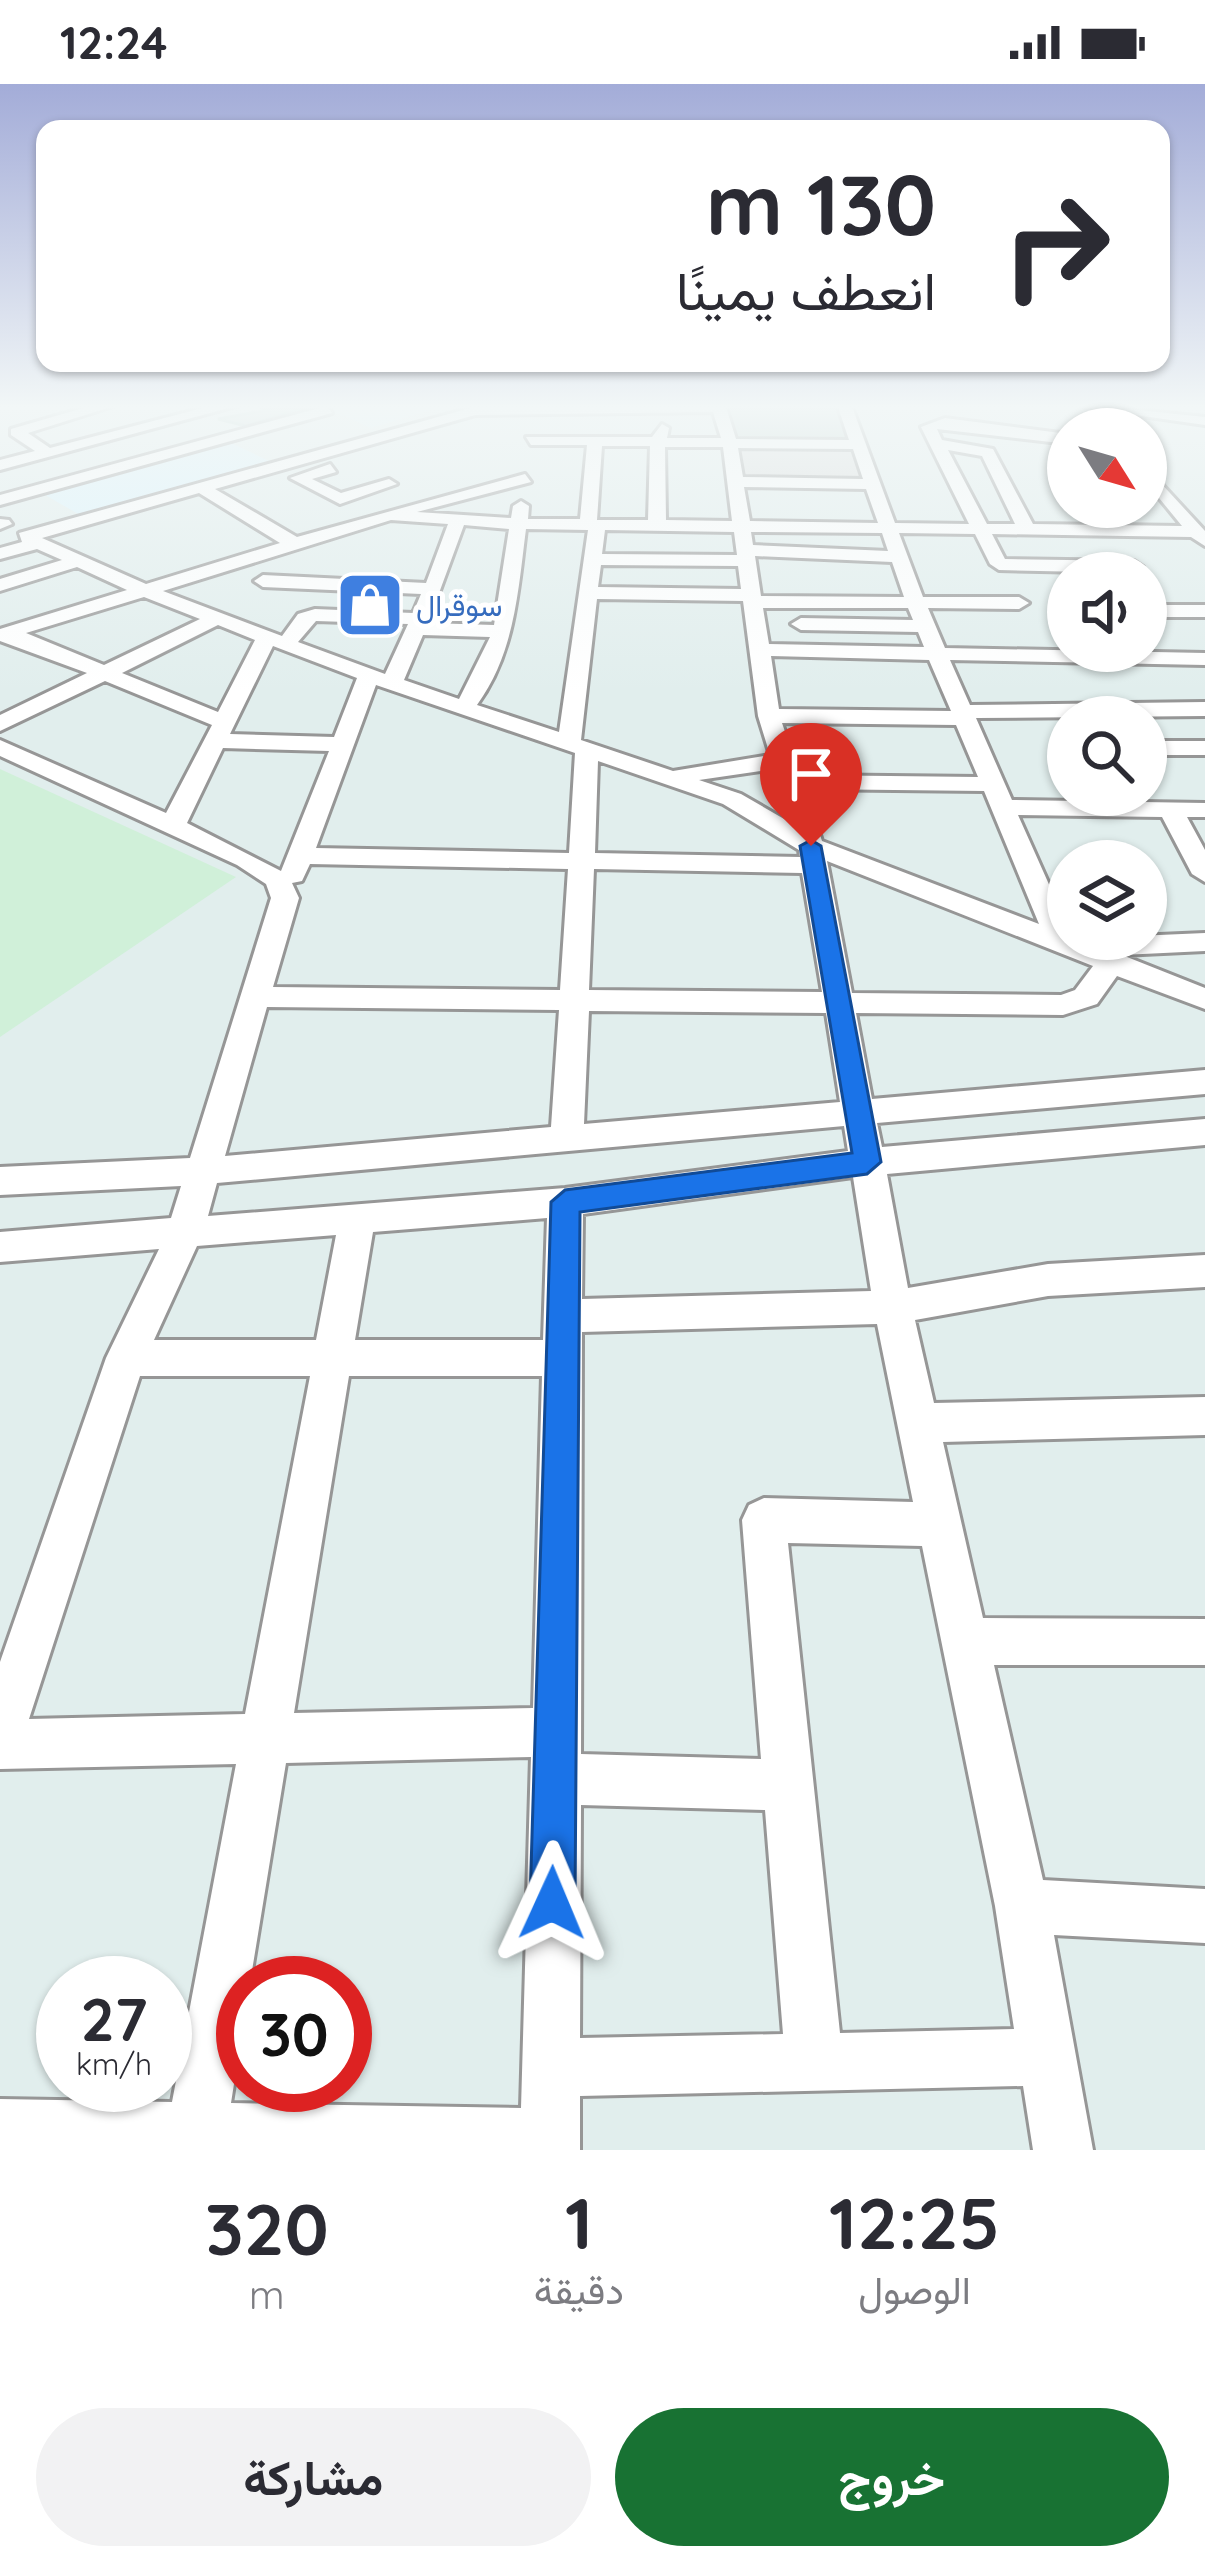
<!DOCTYPE html>
<html lang="ar">
<meta charset="utf-8">
<style>
:root{--surface:#fff;--page:#f2f2f3;--text:#2b2b33;--muted:#7c7c81;--accent:#187233}
body{margin:0;font-family:Quicksand,Vazirmatn,sans-serif;background:var(--page);color:var(--text);direction:rtl;height:100vh;display:flex;flex-direction:column;font-size:45px;white-space:nowrap}
*{box-sizing:border-box;margin:0}
p{font-size:39px;color:var(--muted)}
.icon{flex:none;width:66px;height:66px;fill:none;stroke:currentColor;stroke-width:2;stroke-linecap:round;stroke-linejoin:round}
.map{position:relative;height:2066px;overflow:hidden;direction:ltr}
.panel{display:flex;flex-direction:column;background:var(--surface);flex:1}
.panel>*{flex:none}
.top-card{position:absolute;left:36px;top:36px;width:1134px;height:252px;border-radius:24px;box-shadow:0 3px 9px #0004;direction:rtl;background:#fff;color:var(--text);overflow:hidden}
.needle{width:78px;rotate:127deg}
.controls{position:absolute;left:1047px;top:324px;display:grid;gap:24px}
.controls a{display:grid;place-items:center;width:120px;height:120px;border-radius:50%;background:var(--surface);box-shadow:0 3px 9px #0004;font-size:60px}
.speed{position:absolute;left:36px;top:1872px;display:flex;gap:24px;font-size:60px;font-weight:700;text-align:center}
.speed>*{display:grid;place-content:center;width:156px;height:156px;border-radius:50%;background:var(--surface);box-shadow:0 3px 9px #0004;line-height:1}
.speed small{font-size:30px;font-weight:400}
.speed .limit{border:18px solid #d22;background:#fff;color:#111}
.pin{position:absolute;display:grid;place-items:center;width:102px;height:102px;color:#fff;margin:-123px -51px;border-radius:50% 50% 50% 0;rotate:-45deg;box-shadow:0 0 12px #0007}
.pin .icon{rotate:45deg}
.me{position:absolute;width:132px;margin:-66px;rotate:1deg;stroke-linejoin:round;filter:drop-shadow(0 0 9px #0008)}
.turn{display:flex;align-items:center;gap:42px;height:252px;padding:0 36px;font-size:54px}
.turn .icon{width:156px;height:156px;stroke-width:2.5}
.turn b{display:block;font-size:84px;line-height:102px}
.eta{display:flex;justify-content:space-evenly;align-items:center;height:204px;text-align:center}
.eta b{font-size:72px;font-weight:700;line-height:84px}
.cta{display:flex;gap:24px;margin-top:auto;padding:24px 36px}
.cta a{flex:1;height:138px;border-radius:72px;background:var(--accent);color:#fff;font-size:48px;font-weight:700;line-height:138px;text-align:center}
.cta a+a{background:var(--page);color:var(--text)}
.status{display:flex;justify-content:space-between;align-items:center;height:84px;padding:0 60px;background:var(--surface);direction:ltr}
.status svg{height:33px;fill:currentColor}
.map>svg:first-child{display:block}
.residential{fill:#d9dad9}
.commercial{fill:#d0f0d9}
.education{fill:#d9f5ff}
.building{fill:#bbcec8;stroke:#a4c0b7;stroke-width:3}
.lines{fill:none;stroke-linecap:round;stroke-linejoin:round}
.minor-casing{stroke:#969696;stroke-width:6}
.minor{fill:#fff;fill-rule:evenodd}
.route{fill:#1a73e8;stroke:#114b97;stroke-width:3}
.labels{text-anchor:middle;dominant-baseline:central;stroke-width:10;stroke-linejoin:round;paint-order:stroke}
.far-shop-label{font-size:30px;fill:#366cbe;stroke:#fff;text-anchor:start}
</style>
<div class="status"><b>12:24</b><svg viewBox="0 0 49 12"><path d="M0 12V9h3v3zM5 12V6h3v6zM10 12V3h3v9zM15 12V0h3v12zM26 1h20v11H26zM47 4h2v5h-2z"/></svg></div>
<div class="map">
<svg width="1205" height="2066" viewBox="0 0 1205 2066">
<rect width="100%" height="100%" fill="#e1eeed"/>
<polygon class="residential" points="730,361 858,361 872,400 735,398"/>
<polygon class="commercial" points="0,685 236,793 0,953"/>
<g class="education">
<polygon points="317,320 449,320 371,344"/>
<polygon points="229,358 271,378 87,435 40,408"/>
</g>
<g class="building">
<polygon points="290,320 301,325 246,342 218,335 267,326 259,322 267,320"/>
<polygon points="718,320 844,320 858,361 730,361"/>
</g>
<g class="lines">
<defs>
<g id="minor">
<polygon points="97,320 120,320 28,349 50,364 218,320 243,320 0,386 0,376 35,367 11,351 11,345"/>
<path d="M725 320 736 355 849 356 837 320H851L895 439 969 440 921 343 945 334 1068 350V360L937 345 942 356 993 365 1033 440 1182 442 1146 398V383L1205 447V462L1191 453 992 450 1005 475 1134 477 1143 483 1134 489 999 486 990 480 975 450 899 449 923 513H1019L1029 519 1019 525 928 524 945 564 1205 569V581L950 576 970 621 1205 618V632L976 634 1012 716 1205 719V733H1187L1205 766V798L1192 790 1162 733 1018 731 1068 843V855L1205 849V867L1122 871 1205 904V925L1117 892 1097 920 1063 931 856 929 872 1015 1205 986V1010L877 1039 882 1063 1205 1035V1061L887 1090 908 1204 1048 1180 1205 1171V1203L1048 1212 915 1236 934 1319 1205 1313V1351L943 1358 983 1534 1205 1535V1581H994L1043 1796 1205 1805V1859L1054 1851 1093 2066H1033L1023 2002 580 2012V2066H0V2015L172 2018 236 1680 0 1685V1578L106 1274 159 1165 0 1178V1148L171 1134 181 1102 0 1111V1083L190 1074 271 814 266 800 237 781 0 672V656L166 729 212 641 105 597 0 647V631L87 589 0 557V545L127 506 77 483 0 507V495L62 476 37 465 0 475V464L22 458 19 449 474 323ZM713 328 721 354H667L669 344 662 340 652 353H526L531 361H587L580 435H528L529 422 521 417 513 422 511 434 417 428 531 398 525 390 297 453 215 405 475 331ZM602 362H650L648 436H597ZM665 363H723L732 437 666 436ZM738 364 853 365 863 395 743 393ZM948 366 982 372 1015 440H987ZM744 403 866 405 878 439 750 437ZM199 409 280 459 146 500 42 454ZM391 436 448 440 426 499 263 491 254 497 263 503 421 510 413 529 315 525 298 530 282 552 163 507ZM464 441 509 445 494 541 428 539ZM526 445 588 446 559 648 477 621C515 569 518 507 526 445ZM605 446 734 448 737 471 602 470ZM751 448 882 449 888 467 753 461ZM755 472 892 478 904 513 761 512ZM601 481 738 482 741 505 598 503ZM144 513 200 535 104 581 26 549ZM597 515 743 517 758 632 770 671 673 687 581 656ZM763 524H908L913 536 801 534 791 540 801 546 918 548 924 563 769 560ZM316 537 408 540 385 590 298 558ZM218 541 255 556 218 628 122 589ZM423 551 490 553 459 615 404 596ZM273 562 357 594 334 653 230 650ZM771 572 929 576 951 627 779 625ZM376 601 575 669 569 769 316 764ZM782 639 956 641 978 693 800 691ZM223 664 329 667 281 787 187 739ZM598 677 723 720 799 766 800 773 595 769ZM774 685 791 739 741 710 699 696ZM805 705 984 707 1039 840 822 757ZM827 777 1093 882 1075 906 1061 911 852 909ZM310 780 568 785 560 906 273 903 299 814 292 799 302 797ZM594 785 802 789 822 908 589 906ZM267 923 559 926 551 1043 225 1072ZM589 927 826 929 840 1018 584 1040ZM844 1042 848 1067 565 1104 208 1132 217 1099ZM853 1093 871 1207 582 1215 583 1130ZM547 1134 543 1256H355L373 1148ZM336 1151 316 1256H154L197 1162ZM877 1240 913 1418 764 1414 749 1421 742 1436 761 1675 581 1670 582 1248ZM140 1292H310L245 1630 29 1635ZM349 1292H542L533 1624 294 1629ZM788 1459 922 1462 995 1822 1014 1945 840 1949ZM531 1673 521 2024 231 2019 243 1943V1899H250L286 1679ZM581 1721 765 1726 783 1950 580 1954Z"/>
<polygon points="1080,320 1205,333 1205,341 1087,324"/>
<polygon points="327,322 332,329 0,421 0,411"/>
<polygon points="330,380 336,388 312,395 341,409 389,395 397,400 340,420 290,394"/>
<polygon points="0,435 9,436 12,440 0,445"/>
<rect x="1146" y="521" width="59" height="12"/>
<rect x="1146" y="657" width="59" height="14"/>
</g>
</defs>
<use href="#minor" class="minor-casing"/>
<use href="#minor" class="minor"/>
</g>
<linearGradient id="sky" x2="0" y2="1"><stop stop-color="#a3acd8"/><stop offset="0.53" stop-color="#f2f7f7"/><stop offset="1" stop-color="#f2f7f7" stop-opacity="0"/></linearGradient>
<rect width="1205" height="609" fill="url(#sky)"/>
<polygon class="route" points="811,756 821,762 881,1078 867,1090 580,1128 575,1819 568,1835 552,1841 537,1835 530,1819 551,1118 565,1106 852,1069 800,762"/>
<defs>
<symbol id="shop-square" viewBox="-11 -11 22 22"><rect x="-9" y="-9" width="18" height="18" rx="4" fill="#3f7fe0" stroke="#fff"/><path d="M-5-2.5h2.3a2.7 3.5 0 0 1 5.4 0H5L5.5 6h-11ZM-1.5-2.5h3a1.5 2.3 0 0 0-3 0Z" fill="#fff"/></symbol>
</defs>
<g fill-rule="evenodd">
<use href="#shop-square" x="332" y="483" width="76" height="76"/>
</g>
<g class="labels">
<g class="far-shop-label">
<text x="416" y="521">سوقرال</text>
</g>
</g>
</svg>
<div class="controls">
<a><svg class="needle" viewBox="-14 -14 28 28"><path d="M0-13l5 13h-10z" fill="#e53935"/><path d="M0 13l5-13h-10z" fill="#7c7c81"/></svg></a>
<a><svg class="icon" aria-label="sound" viewBox="0 0 24 24"><path d="M4 9h4l5-4v14l-5-4H4zM17 9q2 3 0 6"/></svg></a>
<a><svg class="icon" aria-label="search" viewBox="0 0 24 24"><circle cx="10" cy="10" r="6"/><path d="M15 15l6 6"/></svg></a>
<a><svg class="icon" aria-label="layers" viewBox="0 0 24 24"><path d="M12 4l9 5-9 5-9-5zM3 14l9 5 9-5"/></svg></a>
</div>
<div class="speed"><div>27<small>km/h</small></div><div class="limit">30</div></div>
<div class="pin" style="left:811px;top:762px;background:#d93025"><svg class="icon" aria-label="arrive" viewBox="0 0 24 24"><path d="M6 21V4h12l-3 4 3 4H6"/></svg></div>
<svg class="me" style="left:552px;top:1819px" viewBox="-20 -20 40 40"><path d="M0-17L14 15 0 8-14 15z" fill="#1a73e8" stroke="#fff" stroke-width="4"/></svg>
<div class="top-card">
<div class="turn"><svg class="icon" aria-label="right" viewBox="0 0 24 24"><path d="M7 20v-9h11M14 6l5 5-5 5"/></svg><div><b>130 m</b>انعطف يمينًا</div></div>
</div>
</div>
<section class="panel">
<div class="eta">
<div><b>12:25</b><p>الوصول</p></div>
<div><b>1</b><p>دقيقة</p></div>
<div><b>320</b><p>m</p></div>
</div>
<div class="cta"><a>خروج</a><a>مشاركة</a></div>
</section>
